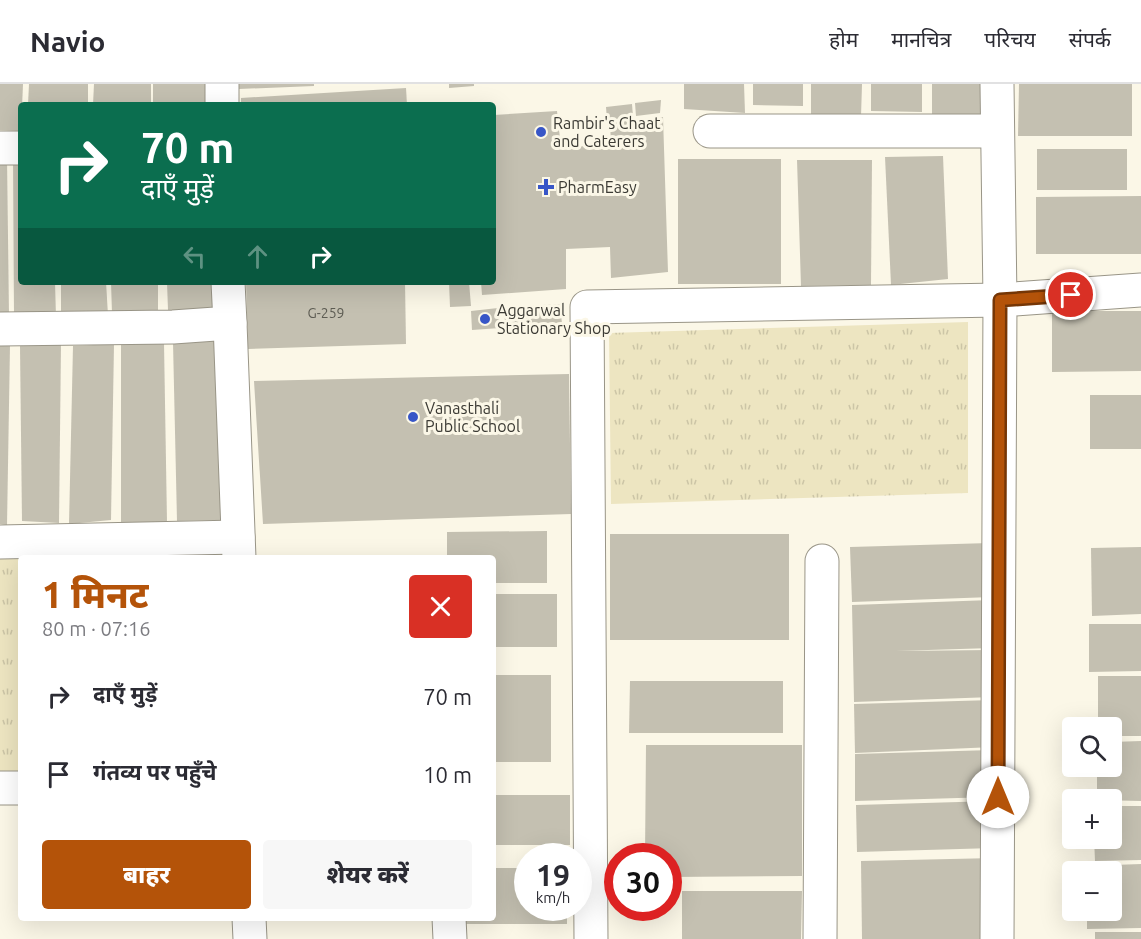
<!DOCTYPE html>
<html lang="hi">
<meta charset="utf-8">
<style>
:root{--surface:#fff;--page:#f7f7f7;--text:#2b2b33;--muted:#7c7c81;--line:#e1e1e2;--accent:#b45309}
body{margin:0;font-family:Ubuntu,"Noto Sans Devanagari",sans-serif;background:var(--page);color:var(--text);height:100vh;display:flex;flex-direction:column;font-size:22px;white-space:nowrap}
*{box-sizing:border-box;margin:0}
p{font-size:20px;color:var(--muted)}
.icon{flex:none;width:33px;height:33px;fill:none;stroke:currentColor;stroke-width:2;stroke-linecap:round;stroke-linejoin:round}
.map{position:relative;flex:1;overflow:hidden}
.sheet{position:absolute;left:18px;top:471px;width:478px;height:366px;display:flex;flex-direction:column;background:var(--surface);border-radius:6px;box-shadow:0 6px 24px #0002}
.sheet>*{flex:none}
.guide{position:absolute;left:18px;top:18px;width:478px;height:183px;border-radius:6px;box-shadow:0 6px 24px #0002;background:#0b6e4f;color:#fff;overflow:hidden}
.fabs{position:absolute;left:1062px;top:633px;display:grid;gap:12px}
.fabs a{display:grid;place-items:center;width:60px;height:60px;border-radius:6px;background:var(--surface);box-shadow:0 6px 24px #0002;font-size:30px}
.speed{position:absolute;left:514px;top:759px;display:flex;gap:12px;font-size:30px;font-weight:700;text-align:center}
.speed>*{display:grid;place-content:center;width:78px;height:78px;border-radius:50%;background:var(--surface);box-shadow:0 6px 24px #0002;line-height:1}
.speed small{font-size:15px;font-weight:400}
.speed .limit{border:9px solid #d22;background:#fff;color:#111}
.pin{position:absolute;display:grid;place-items:center;width:51px;height:51px;color:#fff;margin:-26px;border:3px solid #fff;border-radius:50%;box-shadow:0 2px 6px #0007}
.me{position:absolute;width:66px;margin:-33px;rotate:0deg;stroke-linejoin:round;filter:drop-shadow(0 0 4px #0008)}
.turn{display:flex;align-items:center;gap:21px;height:126px;padding:0 24px;font-size:27px}
.turn .icon{width:78px;height:78px;stroke-width:2.5}
.turn b{display:block;font-size:42px;line-height:51px}
.lanes{display:flex;align-items:center;height:57px;padding:0 24px;background:#0003;justify-content:center;gap:30px;direction:ltr}
.lanes .off{opacity:.35}
.round{display:grid;place-items:center;flex:none;width:63px;height:63px;border-radius:6px;background:var(--page)}
.head{display:flex;align-items:center;justify-content:space-between;height:102px;padding:0 24px}
h1{font-size:36px;font-weight:800;line-height:45px;color:var(--accent)}
.primary-button{display:flex;gap:12px;margin-top:auto;padding:12px 24px}
.primary-button a{flex:1;height:69px;border-radius:6px;background:var(--accent);color:#fff;font-size:24px;font-weight:800;line-height:69px;text-align:center}
.primary-button a+a{background:var(--page);color:var(--text)}
ul{padding:0;list-style:none}
li{display:flex;align-items:center;gap:18px;height:78px;padding:0 24px}
li div{flex:1}
li b{display:block;font-size:22px}
li em{font-style:normal}
header{display:flex;align-items:center;gap:36px;box-sizing:border-box;height:84px;padding:0 30px;background:var(--surface);border-bottom:2px solid var(--line)}
header strong{font-size:28px}
nav{display:flex;gap:33px;margin-inline-start:auto;font-size:21px}
.map>svg:first-child{display:block}
.park{fill:url(#park-tufts)}
.building{fill:#c4c0b1}
.lines{fill:none;stroke-linecap:round;stroke-linejoin:round}
.minor-casing{stroke:#999587;stroke-width:35}
.minor{stroke:#fff;stroke-width:33}
.route-casing{stroke:#753606;stroke-width:15}
.route{stroke:#b45309;stroke-width:10}
.poi-dot{fill:#3856c7;stroke:#fbf7e7;stroke-width:2}
.labels{text-anchor:middle;dominant-baseline:central;stroke-width:6;stroke-linejoin:round;paint-order:stroke}
.number-label{font-size:14px;fill:#5d5c53}
.poi-label{font-size:16px;fill:#3b3a34;stroke:#fbf7e7;text-anchor:start}
</style>
<header>
<strong>Navio</strong>
<nav><a>होम</a><a>मानचित्र</a><a>परिचय</a><a>संपर्क</a></nav>
</header>
<div class="map">
<svg width="1141" height="855" viewBox="0 0 1141 855">
<defs>
<pattern id="park-tufts" width="24" height="20" patternUnits="userSpaceOnUse" patternTransform="scale(1.5)"><rect width="24" height="20" fill="#ede5c1"/><path d="M3 7l-1-3M5 7V3M7 7l1-3M15 17l-1-3M17 17v-4M19 17l1-3" fill="none" stroke="#ccc5a6"/></pattern>
</defs>
<rect width="100%" height="100%" fill="#fbf7e7"/>
<g class="park">
<polygon points="968,238 968,409 611,420 609,249"/>
<polygon points="226,470 226,474 31,474"/>
<polygon points="21,474 21,690 0,690 0,475"/>
</g>
<g class="building">
<polygon points="0,0 23,0 21,47 0,46"/>
<polygon points="29,0 88,0 88,21 28,21"/>
<polygon points="94,0 151,0 151,21 93,21"/>
<rect x="153" y="0" width="58" height="21"/>
<polygon points="239,0 314,0 314,2 239,5"/>
<polygon points="449,0 474,0 474,2 449,4"/>
<polygon points="684,0 744,0 745,29 684,25"/>
<polygon points="753,0 803,0 803,22 753,21"/>
<polygon points="811,0 862,0 861,33 811,32"/>
<polygon points="871,0 922,0 922,28 871,27"/>
<polygon points="932,0 985,0 985,32 932,30"/>
<polygon points="1019,0 1132,0 1132,52 1018,52"/>
<polygon points="406,4 407,21 241,21 241,14"/>
<polygon points="661,16 660,29 636,32 635,19"/>
<polygon points="632,20 633,33 607,36 606,23"/>
<polygon points="557,27 561,64 611,60 610,38 663,33 668,188 611,194 610,163 566,165 566,205 482,211 481,198 494,198 494,31"/>
<rect x="1037" y="65" width="90" height="41"/>
<polygon points="13,72 21,72 21,198 55,198 56,233 14,231"/>
<polygon points="943,72 948,195 891,201 885,73"/>
<polygon points="0,74 7,74 9,232 0,233"/>
<rect x="678" y="75" width="103" height="125"/>
<polygon points="797,76 872,76 871,201 801,202"/>
<polygon points="1141,112 1141,170 1036,170 1036,113"/>
<polygon points="61,198 106,198 108,231 61,230"/>
<polygon points="111,198 158,198 158,228 112,230"/>
<polygon points="167,198 214,198 215,226 168,226"/>
<polygon points="246,198 405,198 406,260 248,265"/>
<polygon points="449,198 469,198 471,222 450,223"/>
<polygon points="560,220 562,240 505,244 504,223"/>
<polygon points="498,224 500,244 472,246 471,227"/>
<polygon points="1052,227 1141,227 1141,287 1052,288"/>
<polygon points="215,255 222,436 177,437 173,258"/>
<polygon points="61,259 59,439 22,437 20,262"/>
<polygon points="121,259 164,259 167,438 121,438"/>
<polygon points="114,260 111,436 69,440 73,262"/>
<polygon points="10,261 7,441 0,440 0,262"/>
<polygon points="569,290 571,430 263,440 254,297"/>
<rect x="1090" y="311" width="51" height="54"/>
<polygon points="547,447 547,499 494,499 494,474 447,474 447,448"/>
<rect x="610" y="450" width="179" height="106"/>
<polygon points="990,459 992,513 852,518 850,463"/>
<polygon points="1141,463 1141,530 1092,532 1091,464"/>
<rect x="494" y="510" width="63" height="53"/>
<polygon points="991,516 992,564 896,567 991,566 993,613 854,618 852,521"/>
<polygon points="1089,540 1141,540 1141,587 1089,588"/>
<rect x="494" y="591" width="57" height="87"/>
<polygon points="1098,592 1141,592 1141,652 1112,652 1112,644 1098,644"/>
<polygon points="630,597 783,597 783,649 629,649"/>
<polygon points="993,616 994,663 855,669 854,620"/>
<polygon points="1141,657 1141,717 1097,716 1097,682 1112,682 1112,658"/>
<polygon points="646,661 802,661 802,792 669,793 669,772 645,772"/>
<polygon points="992,666 993,713 855,717 855,670"/>
<rect x="494" y="711" width="76" height="50"/>
<polygon points="993,717 994,764 857,768 856,721"/>
<polygon points="1112,722 1141,722 1141,776 1095,777 1094,754 1112,754"/>
<polygon points="995,774 997,855 862,855 861,777"/>
<polygon points="1141,780 1141,844 1087,845 1087,826 1112,826 1112,788 1086,788 1086,782"/>
<polygon points="494,784 528,784 528,824 567,824 567,840 461,840 461,834 494,834"/>
<polygon points="682,807 802,807 801,855 682,855"/>
<rect x="1095" y="848" width="46" height="7"/>
</g>
<g class="lines">
<defs>
<g id="minor">
<polyline points="222,0 222,21"/>
<polyline points="710,47 997,47"/>
<polyline points="0,64 21,64"/>
<polyline points="230,239 239,474"/>
<polyline points="0,245 173,243 230,239 228,198"/>
<polyline points="0,458 238,453"/>
<polyline points="0,704 21,704"/>
<polyline points="249,834 250,855"/>
<polyline points="449,834 450,855"/>
<polyline points="591,855 587,223 1000,216 1141,206"/>
<polyline points="820,855 822,477"/>
<polyline points="997,855 1000,216 997,0"/>
</g>
</defs>
<use href="#minor" class="minor-casing"/>
<use href="#minor" class="minor"/>
</g>
<g class="lines">
<defs>
<polyline id="route" points="998,713 1000,216 1071,211"/>
</defs>
<use href="#route" class="route-casing"/>
<use href="#route" class="route"/>
</g>
<g class="poi-dot">
<circle cx="541" cy="48" r="6"/>
<path d="M543 94h6v6h6v6h-6v6h-6v-6h-6v-6h6z"/>
<circle cx="485" cy="235" r="6"/>
<circle cx="413" cy="333" r="6"/>
</g>
<g class="labels">
<g class="number-label">
<text x="326" y="229">G-259</text>
</g>
<g class="poi-label">
<text x="553" y="39">Rambir's Chaat<tspan x="553" dy="18">and Caterers</tspan></text>
<text x="558" y="103">PharmEasy</text>
<text x="497" y="226">Aggarwal<tspan x="497" dy="18">Stationary Shop</tspan></text>
<text x="425" y="324">Vanasthali<tspan x="425" dy="18">Public School</tspan></text>
</g>
</g>
</svg>
<div class="fabs">
<a><svg class="icon" aria-label="search" viewBox="0 0 24 24"><circle cx="10" cy="10" r="6"/><path d="M15 15l6 6"/></svg></a>
<a>+</a>
<a>−</a>
</div>
<div class="speed"><div>19<small>km/h</small></div><div class="limit">30</div></div>
<div class="pin" style="left:1071px;top:211px;background:#d93025"><svg class="icon" aria-label="arrive" viewBox="0 0 24 24"><path d="M6 21V4h12l-3 4 3 4H6"/></svg></div>
<svg class="me" style="left:998px;top:713px" viewBox="-20 -20 40 40"><circle r="19" fill="#fff"/><path d="M0-13L10 11 0 6-10 11z" fill="#b45309"/></svg>
<div class="guide">
<div class="turn"><svg class="icon" aria-label="right" viewBox="0 0 24 24"><path d="M7 20v-9h11M14 6l5 5-5 5"/></svg><div><b>70 m</b>दाएँ मुड़ें</div></div>
<div class="lanes"><svg class="icon off" aria-label="left" viewBox="0 0 24 24"><path d="M17 20v-9H6M10 6l-5 5 5 5"/></svg><svg class="icon off" aria-label="ahead" viewBox="0 0 24 24"><path d="M12 20V5M6 11l6-6 6 6"/></svg><svg class="icon" aria-label="right" viewBox="0 0 24 24"><path d="M7 20v-9h11M14 6l5 5-5 5"/></svg></div>
</div>
<section class="sheet">
<div class="head"><div><h1>1 मिनट</h1><p>80 m · 07:16</p></div><a class="round" style="background:#d93025;color:#fff"><svg class="icon" aria-label="close" viewBox="0 0 24 24"><path d="M6 6l12 12M18 6L6 18"/></svg></a></div>
<ul>
<li><svg class="icon" aria-label="right" viewBox="0 0 24 24"><path d="M7 20v-9h11M14 6l5 5-5 5"/></svg><div><b>दाएँ मुड़ें</b></div><em>70 m</em></li>
<li><svg class="icon" aria-label="arrive" viewBox="0 0 24 24"><path d="M6 21V4h12l-3 4 3 4H6"/></svg><div><b>गंतव्य पर पहुँचे</b></div><em>10 m</em></li>
</ul>
<div class="primary-button"><a>बाहर</a><a>शेयर करें</a></div>
</section>
</div>
